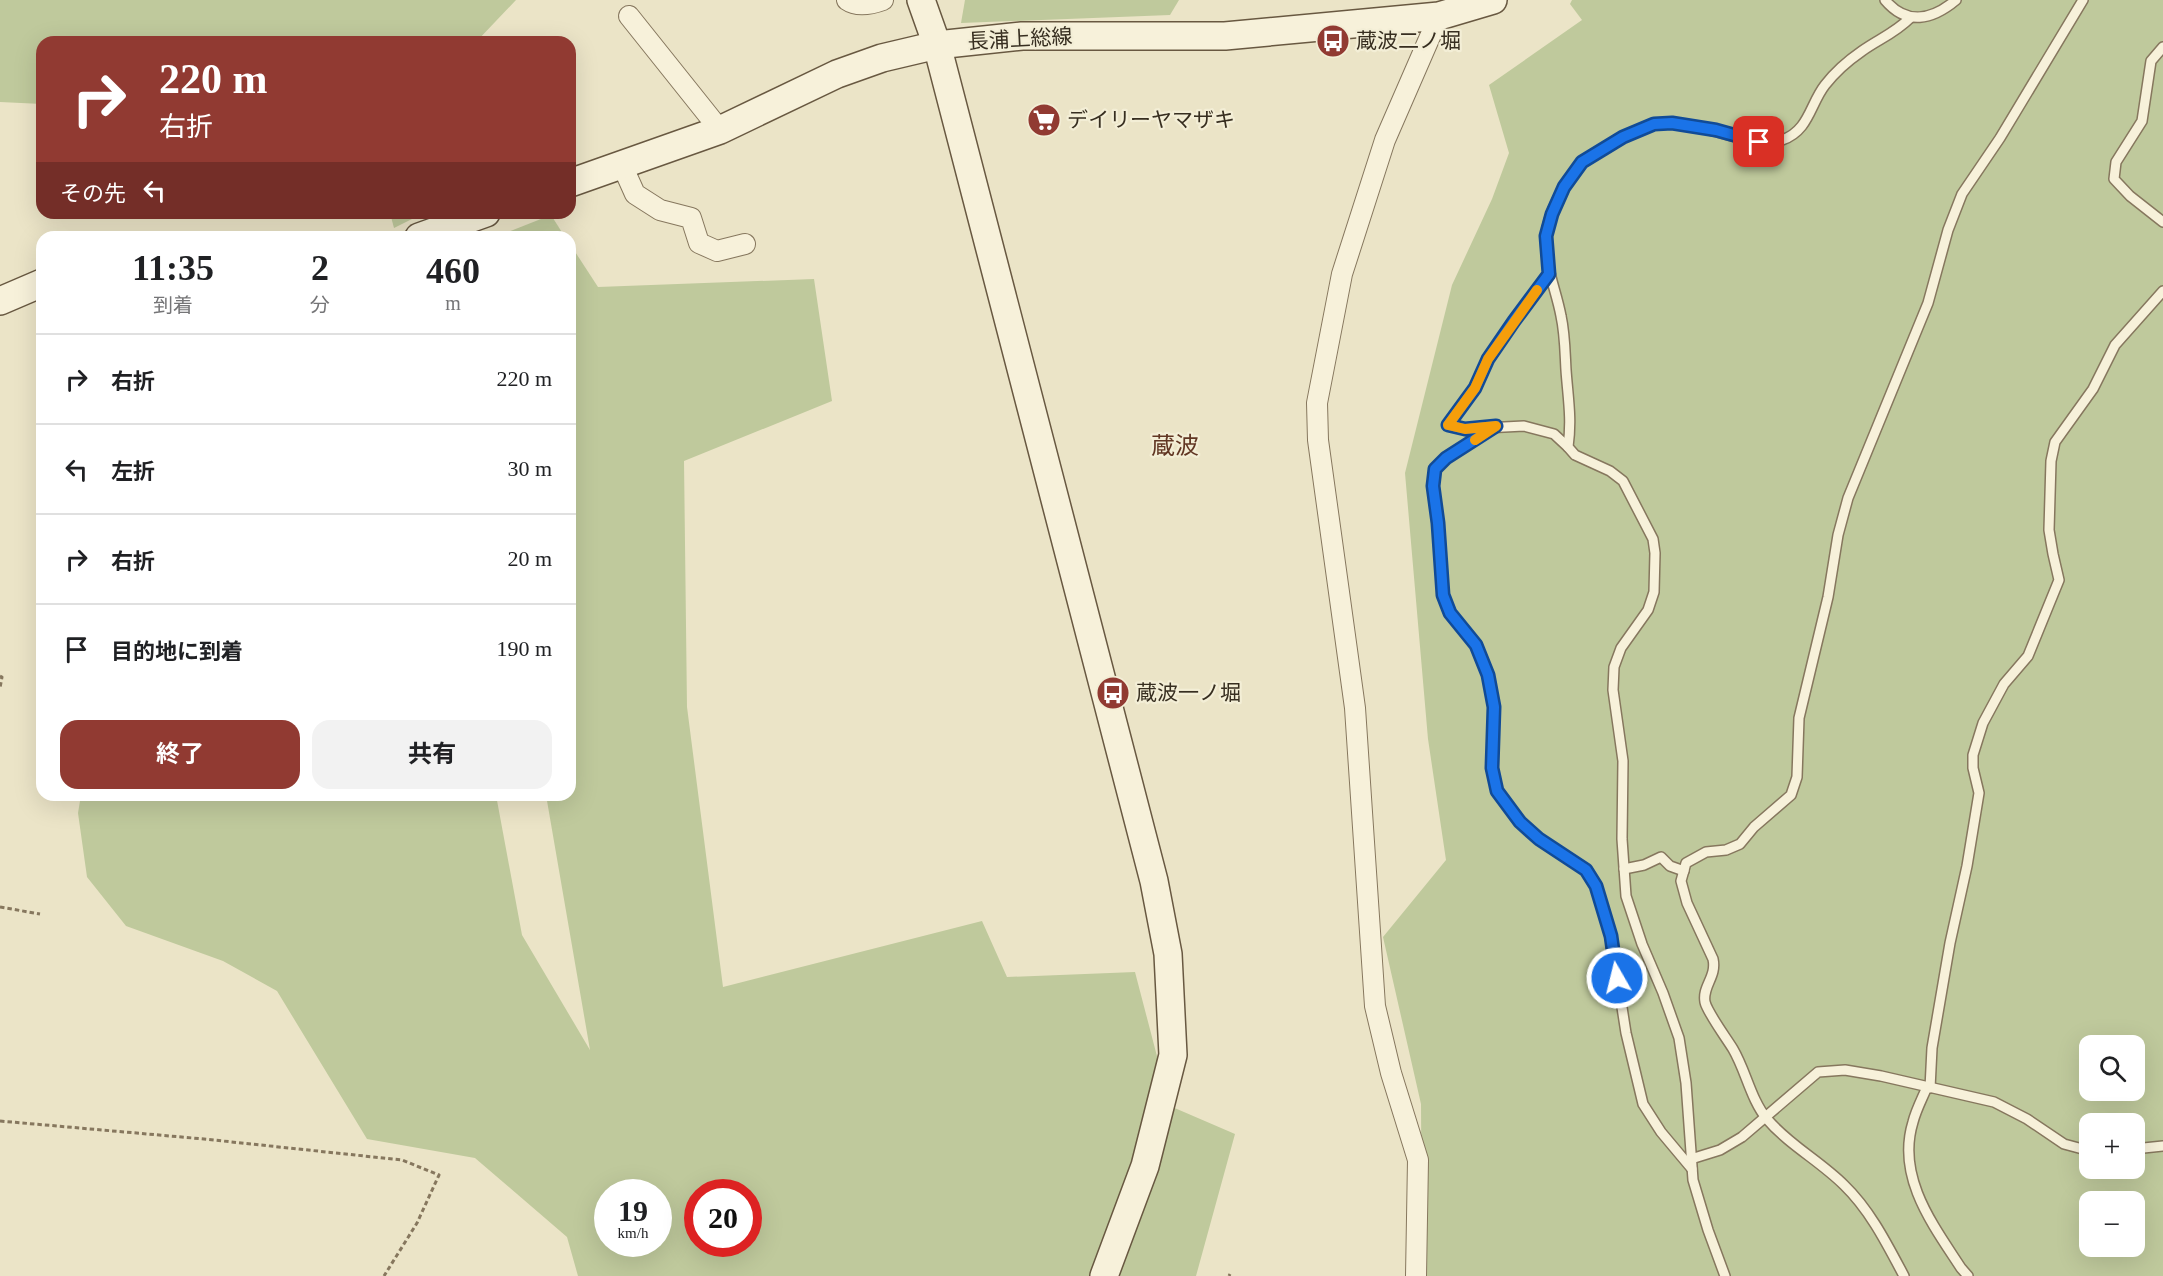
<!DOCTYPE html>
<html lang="ja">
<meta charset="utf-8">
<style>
:root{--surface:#fff;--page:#f2f2f2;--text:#202124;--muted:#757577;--line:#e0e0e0;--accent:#913a32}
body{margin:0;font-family:"Times New Roman","Noto Sans JP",serif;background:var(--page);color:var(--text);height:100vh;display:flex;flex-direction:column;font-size:22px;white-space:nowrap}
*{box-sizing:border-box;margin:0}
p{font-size:20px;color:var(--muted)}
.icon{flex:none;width:33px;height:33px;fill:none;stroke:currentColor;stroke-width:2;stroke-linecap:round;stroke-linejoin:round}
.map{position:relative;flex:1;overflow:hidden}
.details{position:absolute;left:36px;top:231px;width:540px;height:570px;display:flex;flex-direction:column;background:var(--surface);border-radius:18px;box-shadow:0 6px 24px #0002}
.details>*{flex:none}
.hud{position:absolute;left:36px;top:36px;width:540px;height:183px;border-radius:18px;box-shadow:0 6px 24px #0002;background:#913a32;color:#fff;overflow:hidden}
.fabs{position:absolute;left:2079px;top:1035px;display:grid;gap:12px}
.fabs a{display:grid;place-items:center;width:66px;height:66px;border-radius:12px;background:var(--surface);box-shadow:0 6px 24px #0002;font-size:30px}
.speed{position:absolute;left:594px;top:1179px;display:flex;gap:12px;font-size:30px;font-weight:700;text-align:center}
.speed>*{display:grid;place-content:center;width:78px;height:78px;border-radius:50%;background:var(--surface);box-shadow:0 6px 24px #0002;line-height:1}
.speed small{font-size:15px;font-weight:400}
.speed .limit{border:9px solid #d22;background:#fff;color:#111}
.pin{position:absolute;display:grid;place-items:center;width:51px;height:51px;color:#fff;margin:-26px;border-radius:12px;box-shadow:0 3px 9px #0006}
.me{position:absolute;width:66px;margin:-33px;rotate:352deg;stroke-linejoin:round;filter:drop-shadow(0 0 4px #0008)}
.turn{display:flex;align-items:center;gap:21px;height:126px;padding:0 24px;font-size:27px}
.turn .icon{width:78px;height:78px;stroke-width:2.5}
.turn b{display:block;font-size:42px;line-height:51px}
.then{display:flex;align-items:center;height:57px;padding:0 24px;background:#0003;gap:12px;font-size:22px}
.eta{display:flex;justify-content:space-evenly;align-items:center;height:102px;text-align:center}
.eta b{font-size:36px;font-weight:700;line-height:42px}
.action{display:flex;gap:12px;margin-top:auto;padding:12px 24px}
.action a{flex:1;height:69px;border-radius:18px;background:var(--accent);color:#fff;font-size:24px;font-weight:700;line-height:69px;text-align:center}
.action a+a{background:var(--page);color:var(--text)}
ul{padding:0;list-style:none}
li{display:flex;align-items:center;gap:18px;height:90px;padding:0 24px;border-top:2px solid var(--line)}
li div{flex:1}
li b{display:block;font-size:22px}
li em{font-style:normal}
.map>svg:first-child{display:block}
.green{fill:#bfc99c;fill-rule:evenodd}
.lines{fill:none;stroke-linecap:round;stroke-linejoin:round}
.lane-casing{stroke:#86775e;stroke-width:12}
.street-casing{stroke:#86775e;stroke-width:22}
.secondary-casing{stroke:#685841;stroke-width:30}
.path{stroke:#86775e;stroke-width:3;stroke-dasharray:4.5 3;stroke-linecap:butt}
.lane{stroke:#f7f1da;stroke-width:9}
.street{stroke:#f7f1da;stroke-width:20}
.secondary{stroke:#f7f1da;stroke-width:27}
.route-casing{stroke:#114b97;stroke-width:15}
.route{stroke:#1a73e8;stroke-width:10}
.slow{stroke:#f59e0b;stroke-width:10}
.labels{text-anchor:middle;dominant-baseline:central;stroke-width:4.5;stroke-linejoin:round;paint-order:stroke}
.street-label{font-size:21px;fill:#372e20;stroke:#f3eed6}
.poi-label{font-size:21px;fill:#372e20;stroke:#f3eed6;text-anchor:start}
.quarter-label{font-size:24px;fill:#613623;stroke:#f3eed6}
</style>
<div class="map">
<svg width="2163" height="1276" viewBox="0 0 2163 1276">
<rect width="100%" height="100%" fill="#ebe4c7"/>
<g class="green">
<polygon points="0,0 516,0 476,42 42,42 42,104 0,102"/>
<polygon points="965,0 1179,0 1170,15 961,23"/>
<path d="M1572 0H2163V1276H1422L1421 1104 1383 937 1446 860 1428 739 1405 473 1452 285 1492 199 1509 153 1489 85 1582 20 1570 4ZM2090 1046H2134V1090H2090ZM2090 1124H2134V1168H2090ZM2090 1202H2134V1246H2090Z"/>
<polygon points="390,213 424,213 394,228"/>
<polygon points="551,215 565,237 495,237"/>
<path d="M570 244 598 287 814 279 832 401 684 461 687 707 723 987 982 921 1007 977 1135 972 1170 1106 1235 1134 1196 1276H578L567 1237 475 1158 367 1139 277 991 223 961 126 926 87 877 78 813 81 795H496L522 935 590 1050 546 795H570ZM608 1192H658V1244H608ZM698 1192H748V1244H698Z"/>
</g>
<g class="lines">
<defs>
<g id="lane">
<path d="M1885 0C1907 26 1932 20 1956 0"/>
<polyline points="2163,47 2151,61 2142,121 2116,162 2114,179 2130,196 2163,222"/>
<polyline points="1549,274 1514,321 1488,359 1475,388 1448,425 1465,429 1524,426 1554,434 1568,447"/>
<polyline points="1496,426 1446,458 1435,469 1433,486 1438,523 1443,595 1450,613 1476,645 1488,675 1494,707 1492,768 1497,791 1520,822 1539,839 1586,870 1596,886 1611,937 1626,1033 1643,1104 1661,1132 1692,1169"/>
<polyline points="1624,869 1644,865 1661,857 1670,866 1684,871"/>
<path d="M1927 1087C1922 1099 1916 1110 1913 1122 1896 1177 1933 1225 1961 1268L1968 1276"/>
<polyline points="1930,1088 1932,1048 1950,943 1967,866 1979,793 1973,768 1973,755 1983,723 2004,684 2028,656 2059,580 2053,554 2049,530 2051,461 2055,442 2093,389 2115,345 2163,291"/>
<polyline points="2134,1149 2163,1146"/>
<polyline points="1691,1159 1720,1150 1742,1137 1818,1072 1845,1070 1881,1076 1994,1102 2027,1119 2064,1144 2090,1151"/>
<path d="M1725 1276 1708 1230 1693 1180 1686 1083 1679 1038 1663 993 1642 944 1626 896 1622 839 1623 761 1613 690 1614 667 1621 648 1648 610 1654 592 1655 553 1653 539 1623 481 1610 471 1575 455 1568 447C1572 419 1568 398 1566 370 1565 353 1565 334 1561 316 1556 289 1544 265 1546 236 1548 212 1565 182 1581 164 1586 159 1594 155 1600 151 1622 138 1645 123 1671 123 1705 123 1750 149 1782 140 1809 131 1810 104 1825 85 1835 72 1849 60 1862 51 1879 39 1895 33 1910 18"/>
<path d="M1904 1276C1887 1244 1870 1210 1844 1185 1820 1161 1789 1145 1767 1119 1751 1100 1746 1071 1733 1049 1727 1039 1707 1012 1705 1002 1702 986 1717 977 1713 959L1687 903 1681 881 1686 863 1706 852 1726 850 1740 844 1754 827 1791 795 1797 777 1799 718 1828 597 1838 535 1848 498 1928 303 1948 230 1962 194 2000 138 2083 0"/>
</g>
<g id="street">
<path d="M847 0C857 7 872 4 883 0"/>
<polyline points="629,16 720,130"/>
<polyline points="622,165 635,194 660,210 691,218 699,243 717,251 745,244"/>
<polyline points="1416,1276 1418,1160 1391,1073 1375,1006 1355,708 1318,440 1317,403 1342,274 1385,140 1439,16"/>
</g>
<g id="secondary">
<polyline points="921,0 937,45 1154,881 1168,954 1173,1055 1145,1166 1104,1276"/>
<polyline points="570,183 720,130 837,74 882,58 937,45 1022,36 1225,36 1439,16 1493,0"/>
<polyline points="419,237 486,213"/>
<polyline points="0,301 42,283"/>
</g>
</defs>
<use href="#lane" class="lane-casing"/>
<use href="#street" class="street-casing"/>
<use href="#secondary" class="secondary-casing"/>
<g class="path">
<polyline points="0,676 2,677 0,688"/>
<polyline points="0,907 40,914"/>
<polyline points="0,1121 204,1139 402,1160 439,1175 417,1223 384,1276"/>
<polyline points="1229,1276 1230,1274"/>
</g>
<use href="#lane" class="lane"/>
<use href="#street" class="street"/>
<use href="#secondary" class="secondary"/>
</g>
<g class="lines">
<defs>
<polyline id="route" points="1617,978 1611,936 1596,886 1586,870 1539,839 1520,822 1497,791 1492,768 1494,707 1488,675 1476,645 1450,613 1443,595 1438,523 1433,486 1435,469 1446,458 1496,426 1465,429 1448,425 1475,388 1488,359 1514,321 1549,274 1546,236 1552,214 1564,187 1582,162 1623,137 1654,124 1672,123 1716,130 1759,142"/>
</defs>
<use href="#route" class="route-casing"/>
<use href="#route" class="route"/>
<polyline class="slow" points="1475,440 1496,426 1465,429 1448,425 1475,388 1488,359 1537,290"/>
</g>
<defs>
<symbol id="bus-disc" viewBox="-11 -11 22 22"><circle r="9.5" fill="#913a32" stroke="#f3eed6"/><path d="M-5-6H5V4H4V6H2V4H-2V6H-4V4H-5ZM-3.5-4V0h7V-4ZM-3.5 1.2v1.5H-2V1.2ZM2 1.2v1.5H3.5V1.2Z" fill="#fff"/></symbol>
<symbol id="supermarket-disc" viewBox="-11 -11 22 22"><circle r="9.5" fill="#913a32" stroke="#f3eed6"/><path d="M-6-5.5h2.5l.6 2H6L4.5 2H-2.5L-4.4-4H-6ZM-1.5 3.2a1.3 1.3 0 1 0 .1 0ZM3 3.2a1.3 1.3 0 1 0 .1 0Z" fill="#fff"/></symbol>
</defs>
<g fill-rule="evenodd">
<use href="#bus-disc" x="1314" y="22" width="38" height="38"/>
<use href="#supermarket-disc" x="1025" y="101" width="38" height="38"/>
<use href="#bus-disc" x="1094" y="674" width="38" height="38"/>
</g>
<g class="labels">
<g class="street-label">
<text transform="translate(1020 39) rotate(-3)">長浦上総線</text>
</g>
<g class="poi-label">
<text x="1356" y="41">蔵波二ノ堀</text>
<text x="1067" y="120">デイリーヤマザキ</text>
<text x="1136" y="693">蔵波一ノ堀</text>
</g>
<g class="quarter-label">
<text x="1175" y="446">蔵波</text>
</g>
</g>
</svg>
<div class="fabs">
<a><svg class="icon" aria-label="search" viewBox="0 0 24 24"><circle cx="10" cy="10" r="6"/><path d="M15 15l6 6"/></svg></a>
<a>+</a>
<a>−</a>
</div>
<div class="speed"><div>19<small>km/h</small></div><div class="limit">20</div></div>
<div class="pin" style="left:1759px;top:142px;background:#d93025"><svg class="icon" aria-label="arrive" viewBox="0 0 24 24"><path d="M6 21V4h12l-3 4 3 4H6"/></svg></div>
<svg class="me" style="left:1617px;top:978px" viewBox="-20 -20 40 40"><circle r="17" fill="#1a73e8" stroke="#fff" stroke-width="3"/><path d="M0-11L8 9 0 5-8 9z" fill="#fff"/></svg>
<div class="hud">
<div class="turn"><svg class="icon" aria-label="right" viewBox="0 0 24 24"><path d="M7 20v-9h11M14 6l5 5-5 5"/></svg><div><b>220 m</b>右折</div></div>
<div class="then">その先<svg class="icon" aria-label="left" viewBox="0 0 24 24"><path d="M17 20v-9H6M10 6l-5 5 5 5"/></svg></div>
</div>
<section class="details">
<div class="eta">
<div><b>11:35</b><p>到着</p></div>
<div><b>2</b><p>分</p></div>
<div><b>460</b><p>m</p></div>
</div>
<ul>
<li><svg class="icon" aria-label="right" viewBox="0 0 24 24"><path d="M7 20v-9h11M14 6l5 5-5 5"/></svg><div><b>右折</b></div><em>220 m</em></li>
<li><svg class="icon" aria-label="left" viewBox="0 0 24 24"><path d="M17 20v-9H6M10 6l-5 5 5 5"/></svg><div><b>左折</b></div><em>30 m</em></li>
<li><svg class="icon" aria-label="right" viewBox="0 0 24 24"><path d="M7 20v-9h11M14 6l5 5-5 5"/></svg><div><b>右折</b></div><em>20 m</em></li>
<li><svg class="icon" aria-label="arrive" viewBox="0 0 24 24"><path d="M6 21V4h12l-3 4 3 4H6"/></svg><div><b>目的地に到着</b></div><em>190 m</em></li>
</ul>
<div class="action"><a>終了</a><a>共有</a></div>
</section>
</div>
